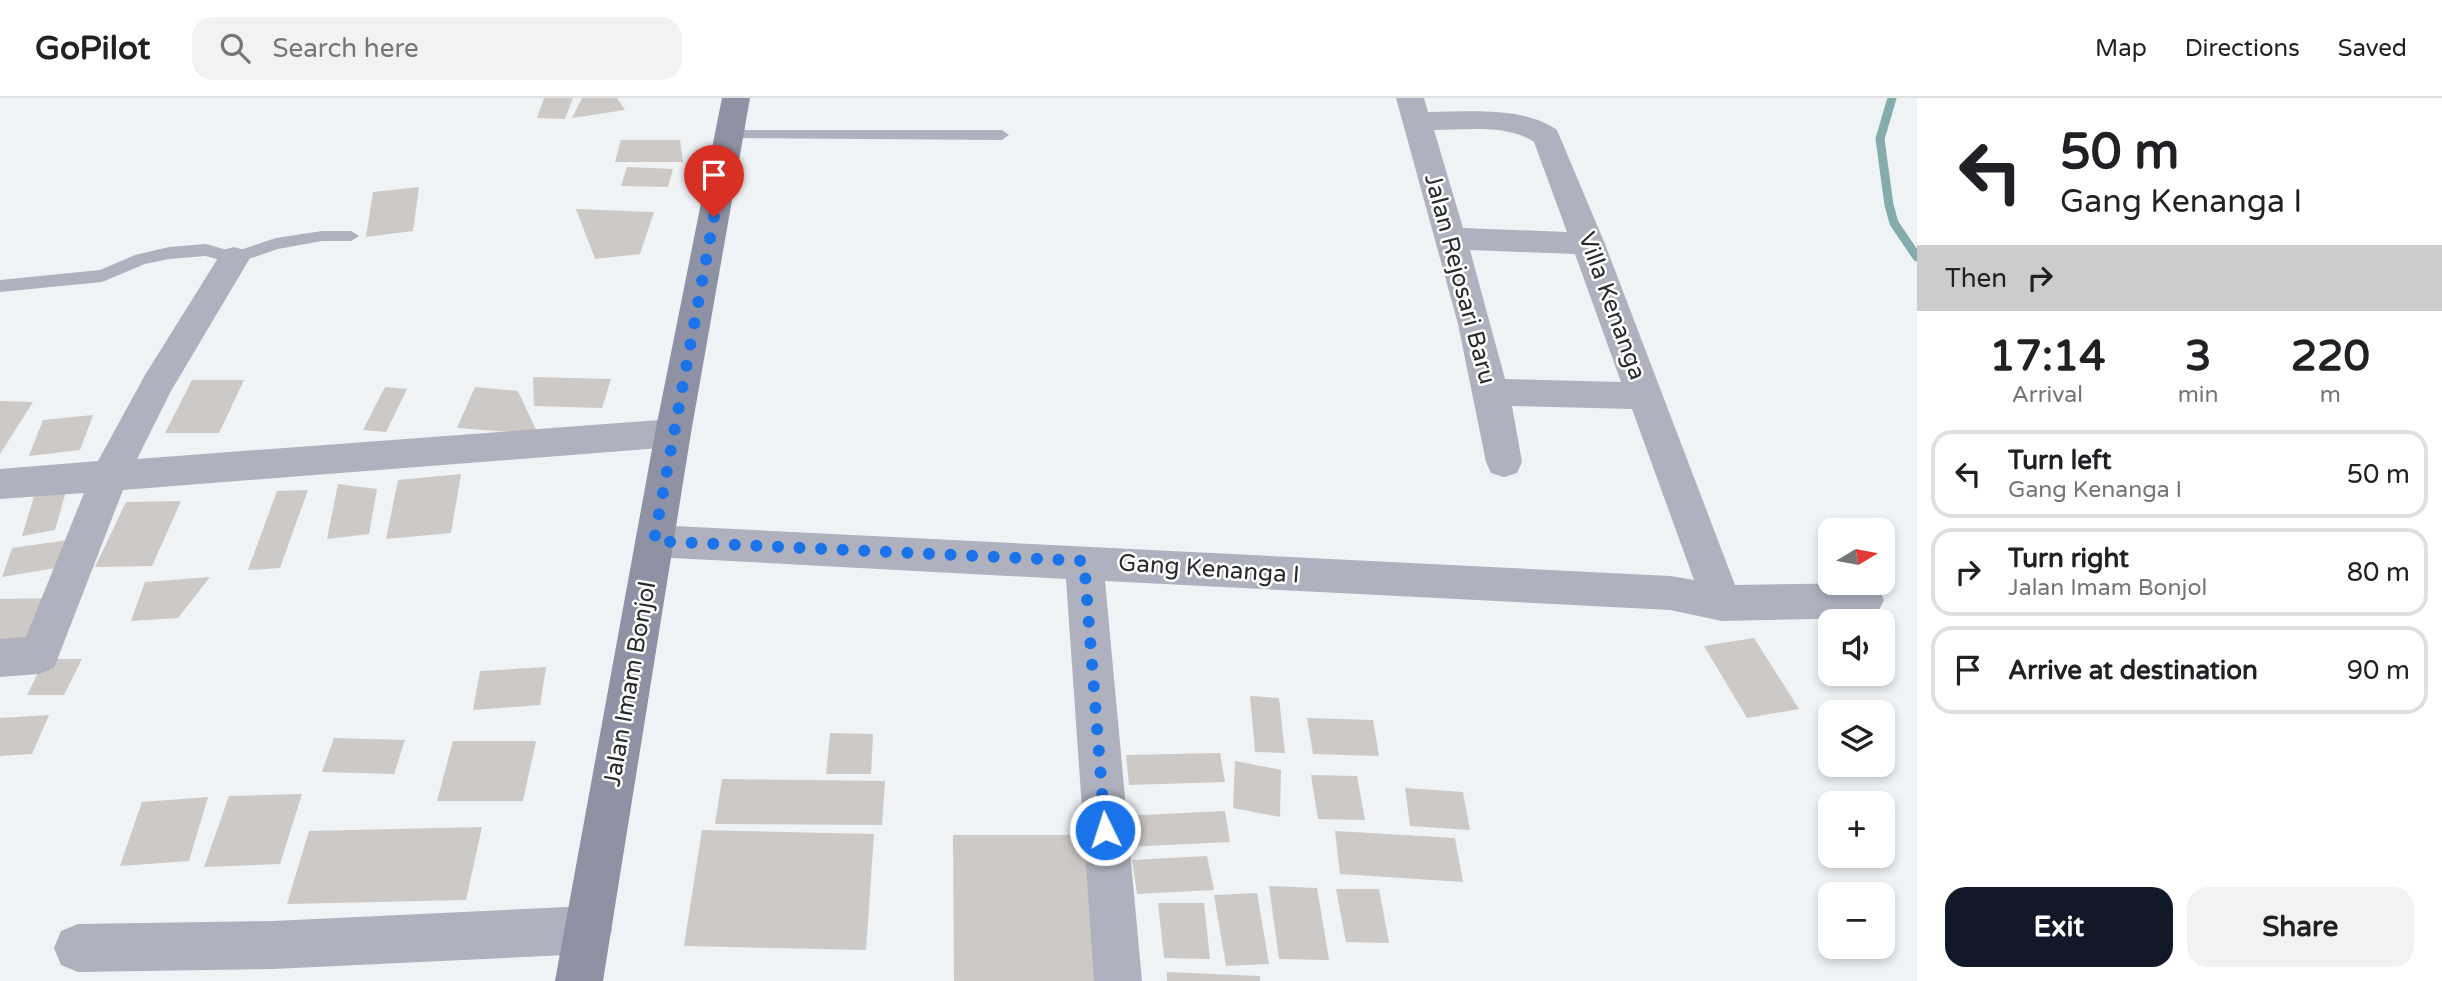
<!DOCTYPE html>
<meta charset="utf-8">
<style>
:root{--surface:#fff;--page:#f2f2f2;--text:#202124;--muted:#757577;--line:#e0e0e0;--accent:#111827}
body{margin:0;font-family:"Varela Round",sans-serif;background:var(--page);color:var(--text);height:100vh;display:flex;flex-direction:column;font-size:26px;white-space:nowrap}
*{box-sizing:border-box;margin:0}
p{font-size:23px;color:var(--muted)}
.icon{flex:none;width:38px;height:38px;fill:none;stroke:currentColor;stroke-width:2;stroke-linecap:round;stroke-linejoin:round}
.map{position:relative;flex:1;overflow:hidden}
.details{display:flex;flex-direction:column;background:var(--surface);width:525px}
.details>*{flex:none}
.banner{background:#fff;color:var(--text);overflow:hidden}
.needle{width:46px;rotate:80deg}
.fabs{position:absolute;left:1818px;top:420px;display:grid;gap:14px}
.fabs a{display:grid;place-items:center;width:77px;height:77px;border-radius:14px;background:var(--surface);box-shadow:0 4px 10px #0003;font-size:35px}
.pin{position:absolute;display:grid;place-items:center;width:60px;height:60px;color:#fff;margin:-72px -30px;border-radius:50% 50% 50% 0;rotate:-45deg;box-shadow:0 0 7px #0007}
.pin .icon{rotate:45deg}
.me{position:absolute;width:77px;margin:-38px;rotate:356deg;stroke-linejoin:round;filter:drop-shadow(0 0 5px #0008)}
.turn{display:flex;align-items:center;gap:24px;height:147px;padding:0 28px;font-size:32px}
.turn .icon{width:91px;height:91px;stroke-width:2.5}
.turn b{display:block;font-size:49px;line-height:60px}
.then{display:flex;align-items:center;height:66px;padding:0 28px;background:#0003;gap:14px;font-size:26px}
.eta{display:flex;justify-content:space-evenly;align-items:center;height:119px;text-align:center}
.eta b{font-size:42px;font-weight:800;line-height:49px}
.action{display:flex;gap:14px;margin-top:auto;padding:14px 28px}
.action a{flex:1;height:80px;border-radius:21px;background:var(--accent);color:#fff;font-size:28px;font-weight:800;line-height:80px;text-align:center}
.action a+a{background:var(--page);color:var(--text)}
ul{padding:0;list-style:none}
li{display:flex;align-items:center;gap:21px;height:88px;margin:0 14px 10px;padding:0 14px;border:4px solid var(--line);border-radius:21px}
li div{flex:1}
li b{display:block;font-size:26px}
li em{font-style:normal}
header{display:flex;align-items:center;gap:42px;box-sizing:border-box;height:98px;padding:0 35px;background:var(--surface);border-bottom:2px solid var(--line)}
header strong{font-size:33px}
nav{display:flex;gap:38px;margin-inline-start:auto;font-size:24px}
.search{width:490px;height:63px;background:var(--page);display:flex;align-items:center;gap:18px;box-sizing:border-box;padding:0 24px;border-radius:21px;color:var(--muted);font-size:26px}
main{display:flex;flex:1;min-height:0}
.map>svg:first-child{display:block}
.lines{fill:none;stroke-linecap:round;stroke-linejoin:round}
.stream{stroke:#84acad;stroke-width:9}
.building{fill:#cdc9c6}
.service{fill:#afb1be;fill-rule:evenodd}
.minor{fill:#afb1be;fill-rule:evenodd}
.secondary{fill:#8f91a4;fill-rule:evenodd}
.route{stroke:#1a73e8;stroke-width:12;stroke-dasharray:0 21.6}
.labels{text-anchor:middle;dominant-baseline:central;stroke-width:5;stroke-linejoin:round;paint-order:stroke}
.street-label{font-size:24px;fill:#292a2b;stroke:#fff}
</style>
<header>
<strong>GoPilot</strong>
<div class="search"><svg class="icon" aria-label="search" viewBox="0 0 24 24"><circle cx="10" cy="10" r="6"/><path d="M15 15l6 6"/></svg>Search here</div>
<nav><a>Map</a><a>Directions</a><a>Saved</a></nav>
</header>
<main>
<div class="map">
<svg width="1917" height="883" viewBox="0 0 1917 883">
<rect width="100%" height="100%" fill="#eff3f6"/>
<g class="lines">
<polyline class="stream" points="1892,0 1880,41 1889,107 1894,125 1917,159"/>
</g>
<g class="building">
<polygon points="544,0 573,0 565,21 537,20"/>
<polygon points="582,0 617,0 625,12 572,20"/>
<polygon points="621,42 680,42 683,64 615,64"/>
<polygon points="627,69 673,71 668,89 621,88"/>
<polygon points="419,89 413,133 366,139 373,94"/>
<polygon points="576,111 654,114 640,156 595,161"/>
<polygon points="533,279 611,281 602,310 534,308"/>
<polygon points="192,282 244,282 219,335 165,335"/>
<polygon points="385,289 407,291 386,334 363,332"/>
<polygon points="475,289 518,293 538,336 457,330"/>
<polygon points="0,303 33,304 0,356"/>
<polygon points="93,317 80,352 29,358 43,322"/>
<polygon points="461,376 451,435 386,441 398,382"/>
<polygon points="338,386 377,391 369,436 327,441"/>
<polygon points="67,390 55,432 22,438 35,395"/>
<polygon points="308,392 280,470 248,472 277,393"/>
<polygon points="181,403 152,468 95,469 126,404"/>
<polygon points="82,440 74,467 2,479 12,450"/>
<polygon points="210,479 178,520 131,523 145,484"/>
<polygon points="56,500 35,542 0,542 0,501"/>
<polygon points="1754,540 1799,611 1747,620 1704,548"/>
<polygon points="45,561 82,561 64,597 27,597"/>
<polygon points="546,569 540,607 473,612 480,573"/>
<polygon points="1250,598 1279,600 1285,655 1255,654"/>
<polygon points="49,617 32,656 0,658 0,620"/>
<polygon points="1307,620 1373,622 1379,658 1313,656"/>
<polygon points="830,635 873,636 871,676 826,676"/>
<polygon points="334,640 405,642 394,676 322,674"/>
<polygon points="453,643 536,643 523,703 437,703"/>
<polygon points="1220,655 1225,684 1129,687 1126,657"/>
<polygon points="1235,663 1281,672 1280,719 1233,710"/>
<polygon points="1311,677 1357,678 1365,722 1318,721"/>
<polygon points="722,681 885,683 882,727 715,726"/>
<polygon points="1405,690 1463,694 1470,732 1410,728"/>
<polygon points="302,696 280,766 204,769 229,698"/>
<polygon points="208,699 189,763 120,768 142,704"/>
<polygon points="1225,713 1230,744 1125,749 1120,718"/>
<polygon points="482,729 466,802 287,806 309,733"/>
<polygon points="702,732 874,736 866,852 684,848"/>
<polygon points="1335,733 1455,740 1463,784 1340,776"/>
<polygon points="953,737 1100,737 1110,883 954,883"/>
<polygon points="1207,758 1214,792 1137,796 1132,762"/>
<polygon points="1269,788 1317,790 1329,862 1279,861"/>
<polygon points="1336,791 1379,791 1389,845 1346,844"/>
<polygon points="1257,795 1269,866 1226,868 1214,797"/>
<polygon points="1158,805 1204,805 1210,861 1164,860"/>
<polygon points="1167,874 1260,878 1260,883 1167,883"/>
</g>
<g class="lines">
<g class="service">
<polygon points="729,32 1002,32 1009,37 1002,42 724,40 722,37"/>
<polygon points="322,133 351,133 359,138 351,143 322,143 278,151 234,166 206,158 169,161 145,166 102,184 0,194 0,182 100,172 135,157 169,149 206,146 234,154 276,140"/>
</g>
<g class="minor">
<path d="M1396 0H1424L1428 14C1469 14 1522 8 1557 32L1605 146 1735 487 1865 485 1878 490 1884 502 1878 514 1864 520 1722 523 1670 512 1105 483 1142 883H1094L1066 481 654 459 640 455 635 443 640 431 654 427 1670 478 1694 482 1632 311 1512 308 1522 364 1517 375 1504 379 1491 375 1486 364 1458 226ZM1434 32C1464 32 1508 26 1534 44L1567 134 1463 130ZM1470 152 1575 156 1621 284 1505 281Z"/>
<polygon points="234,149 245,152 250,160 171,293 137,361 673,321 686,325 691,335 686,345 673,349 123,392 54,570 39,576 0,579 0,541 26,539 84,395 0,401 0,371 98,363 145,277 223,152"/>
<polygon points="588,808 605,815 612,832 605,849 588,856 273,871 78,874 61,867 54,850 61,833 78,826 273,823"/>
</g>
<polygon class="secondary" points="722,0 750,0 691,335 603,883 555,883 655,335"/>
</g>
<g class="lines">
<polyline class="route" points="714,119 654,443 1084,463 1105,732"/>
</g>
<g class="labels">
<g class="street-label">
<text transform="translate(1460 181) rotate(75)">Jalan Rejosari Baru</text>
<text transform="translate(1612 208) rotate(70)">Villa Kenanga</text>
<text transform="translate(1209 471) rotate(4)">Gang Kenanga I</text>
<text transform="translate(630 586) rotate(-80)">Jalan Imam Bonjol</text>
</g>
</g>
</svg>
<div class="fabs">
<a><svg class="needle" viewBox="-14 -14 28 28"><path d="M0-13l5 13h-10z" fill="#e53935"/><path d="M0 13l5-13h-10z" fill="#757577"/></svg></a>
<a><svg class="icon" aria-label="sound" viewBox="0 0 24 24"><path d="M4 9h4l5-4v14l-5-4H4zM17 9q2 3 0 6"/></svg></a>
<a><svg class="icon" aria-label="layers" viewBox="0 0 24 24"><path d="M12 4l9 5-9 5-9-5zM3 14l9 5 9-5"/></svg></a>
<a>+</a>
<a>−</a>
</div>
<div class="pin" style="left:714px;top:119px;background:#d93025"><svg class="icon" aria-label="arrive" viewBox="0 0 24 24"><path d="M6 21V4h12l-3 4 3 4H6"/></svg></div>
<svg class="me" style="left:1105px;top:732px" viewBox="-20 -20 40 40"><circle r="17" fill="#1a73e8" stroke="#fff" stroke-width="3"/><path d="M0-11L8 9 0 5-8 9z" fill="#fff"/></svg>
</div>
<section class="details">
<div class="banner">
<div class="turn"><svg class="icon" aria-label="left" viewBox="0 0 24 24"><path d="M17 20v-9H6M10 6l-5 5 5 5"/></svg><div><b>50 m</b>Gang Kenanga I</div></div>
<div class="then">Then<svg class="icon" aria-label="right" viewBox="0 0 24 24"><path d="M7 20v-9h11M14 6l5 5-5 5"/></svg></div>
</div>
<div class="eta">
<div><b>17:14</b><p>Arrival</p></div>
<div><b>3</b><p>min</p></div>
<div><b>220</b><p>m</p></div>
</div>
<ul>
<li><svg class="icon" aria-label="left" viewBox="0 0 24 24"><path d="M17 20v-9H6M10 6l-5 5 5 5"/></svg><div><b>Turn left</b><p>Gang Kenanga I</p></div><em>50 m</em></li>
<li><svg class="icon" aria-label="right" viewBox="0 0 24 24"><path d="M7 20v-9h11M14 6l5 5-5 5"/></svg><div><b>Turn right</b><p>Jalan Imam Bonjol</p></div><em>80 m</em></li>
<li><svg class="icon" aria-label="arrive" viewBox="0 0 24 24"><path d="M6 21V4h12l-3 4 3 4H6"/></svg><div><b>Arrive at destination</b></div><em>90 m</em></li>
</ul>
<div class="action"><a>Exit</a><a>Share</a></div>
</section>
</main>
